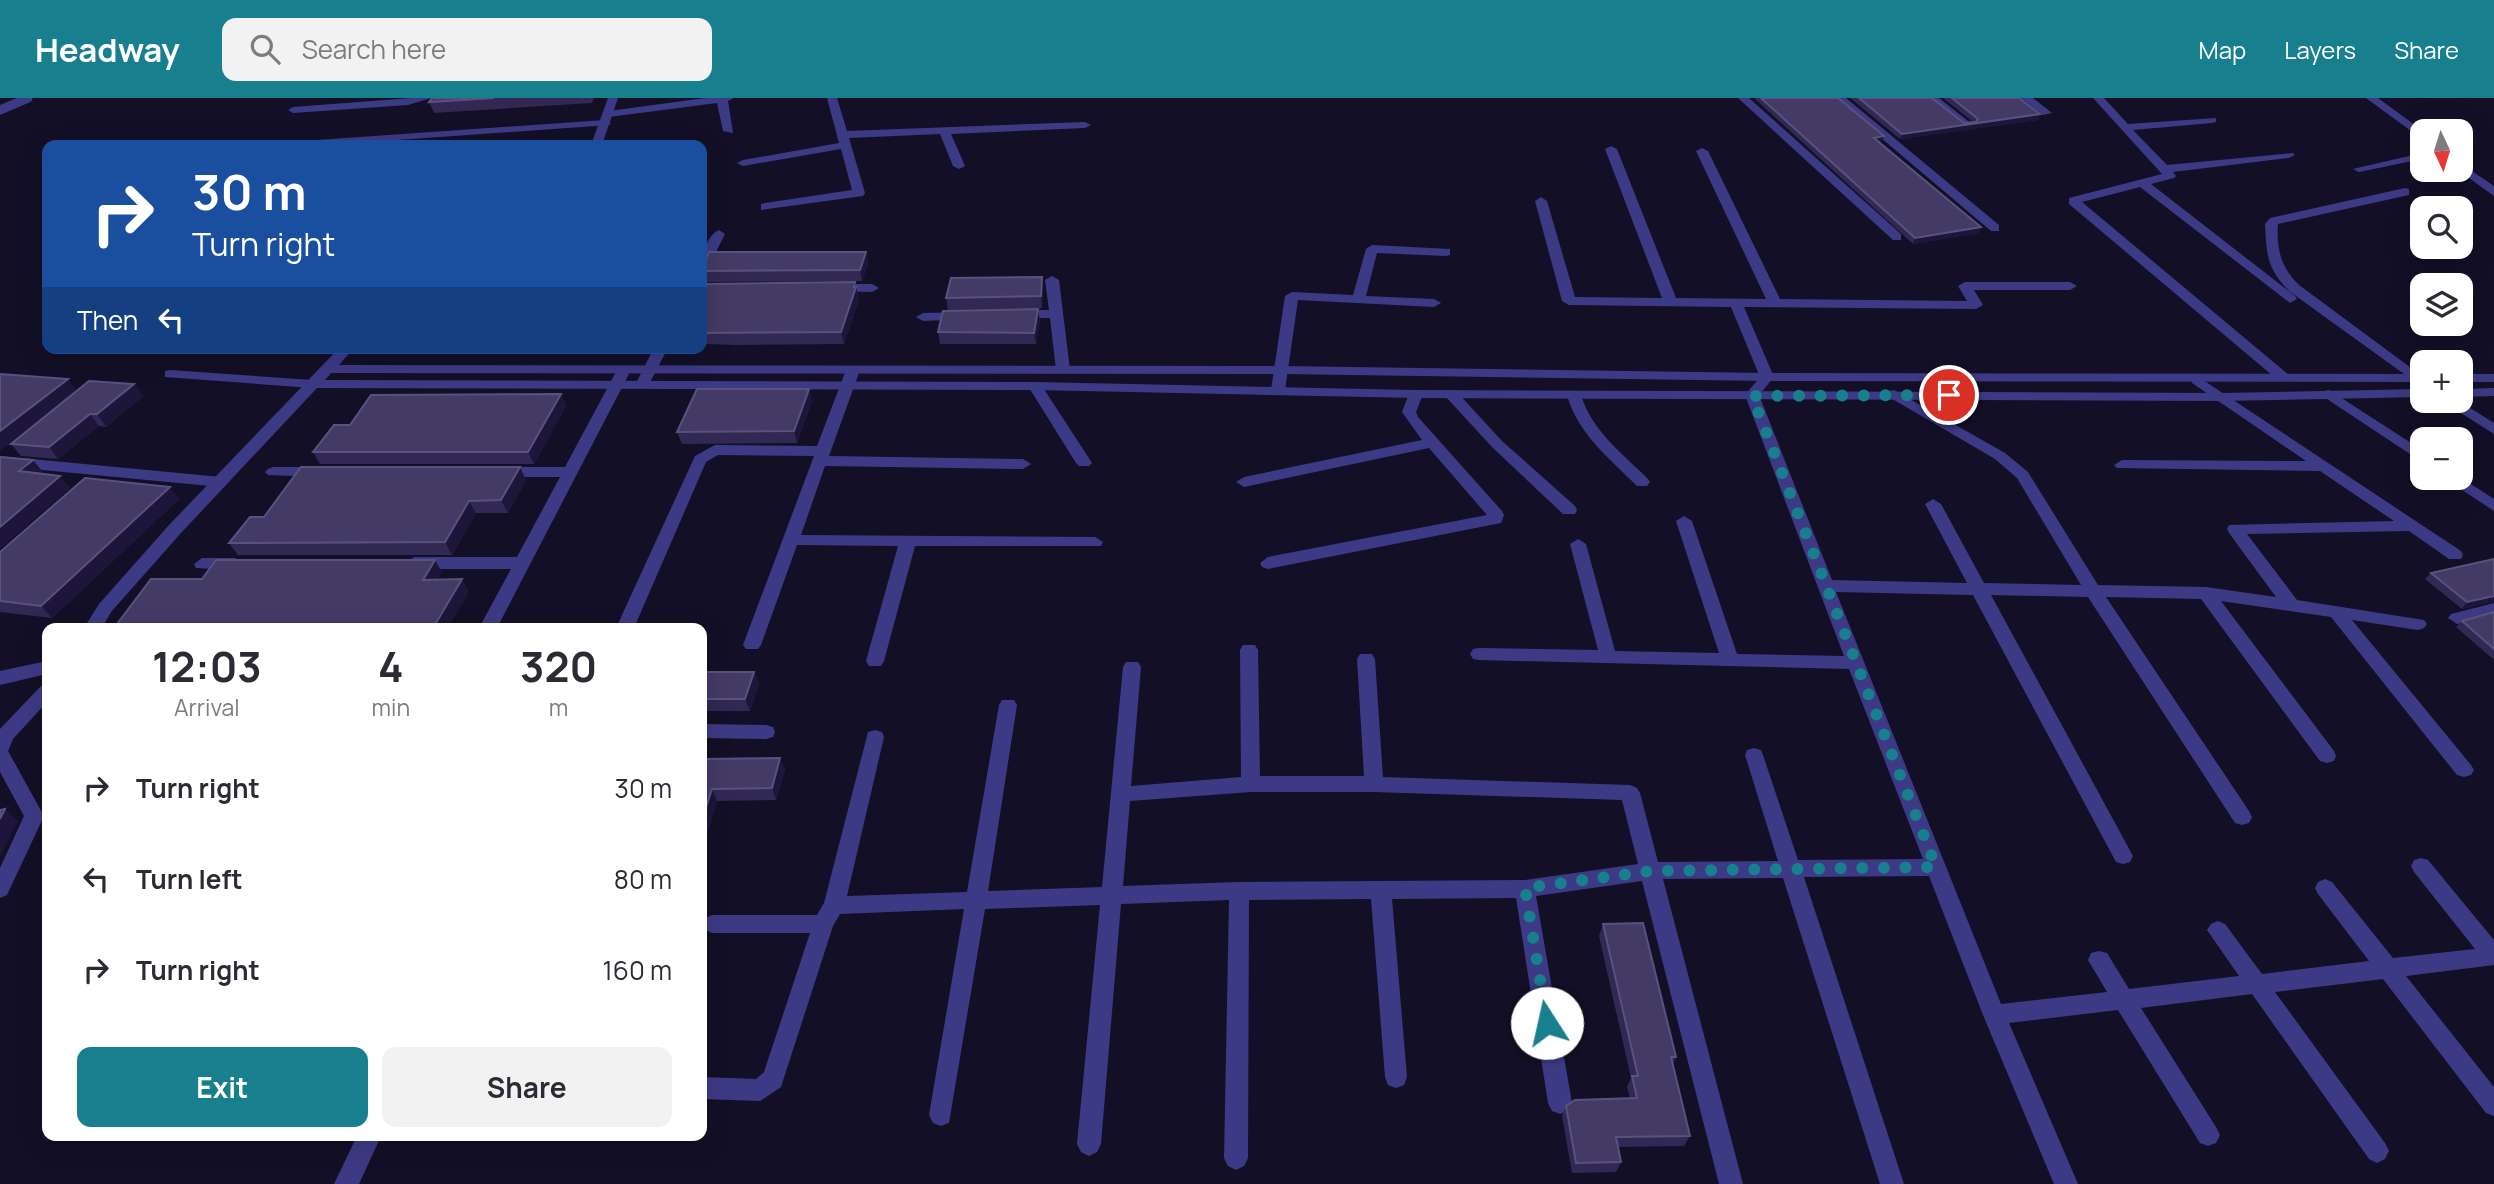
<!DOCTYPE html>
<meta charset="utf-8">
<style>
:root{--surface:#fff;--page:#f2f2f3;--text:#2b2b33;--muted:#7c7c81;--accent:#187f8f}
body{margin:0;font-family:Manrope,sans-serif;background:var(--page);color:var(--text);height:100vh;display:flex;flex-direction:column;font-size:26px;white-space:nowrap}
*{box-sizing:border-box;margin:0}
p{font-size:23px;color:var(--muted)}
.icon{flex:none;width:38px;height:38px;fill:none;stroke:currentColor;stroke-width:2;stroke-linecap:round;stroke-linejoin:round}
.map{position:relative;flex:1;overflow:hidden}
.details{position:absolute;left:42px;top:525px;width:665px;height:518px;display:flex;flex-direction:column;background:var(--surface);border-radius:14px;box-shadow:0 7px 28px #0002}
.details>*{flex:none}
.banner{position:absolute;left:42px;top:42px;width:665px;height:214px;border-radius:14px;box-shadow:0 7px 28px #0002;background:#1a4fa0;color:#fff;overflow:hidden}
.needle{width:46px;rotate:176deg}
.buttons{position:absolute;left:2410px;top:21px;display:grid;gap:14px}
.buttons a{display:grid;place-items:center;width:63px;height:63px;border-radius:14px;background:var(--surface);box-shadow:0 7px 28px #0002;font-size:35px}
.pin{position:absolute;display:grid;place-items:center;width:60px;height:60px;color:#fff;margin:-30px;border:4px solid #fff;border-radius:50%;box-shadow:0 2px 7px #0007}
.me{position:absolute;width:77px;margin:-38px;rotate:350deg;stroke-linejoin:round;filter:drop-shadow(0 0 5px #0008)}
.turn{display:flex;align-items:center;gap:24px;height:147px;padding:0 35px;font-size:32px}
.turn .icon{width:91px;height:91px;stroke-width:2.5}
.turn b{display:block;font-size:49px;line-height:60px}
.then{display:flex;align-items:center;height:66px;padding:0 35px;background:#0003;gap:14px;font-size:26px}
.eta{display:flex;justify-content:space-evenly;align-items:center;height:119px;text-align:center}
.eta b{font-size:42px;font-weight:700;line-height:49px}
.action{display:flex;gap:14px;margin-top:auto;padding:14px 35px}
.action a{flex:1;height:80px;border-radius:14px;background:var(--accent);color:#fff;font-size:28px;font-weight:700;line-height:80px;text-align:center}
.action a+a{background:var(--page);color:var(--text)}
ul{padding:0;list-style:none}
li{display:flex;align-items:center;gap:21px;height:91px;padding:0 35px}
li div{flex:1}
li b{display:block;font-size:26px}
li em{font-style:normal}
header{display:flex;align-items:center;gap:42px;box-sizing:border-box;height:98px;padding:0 35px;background:var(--accent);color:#fff}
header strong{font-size:33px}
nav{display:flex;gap:38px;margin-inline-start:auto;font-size:24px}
.search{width:490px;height:63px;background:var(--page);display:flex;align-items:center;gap:18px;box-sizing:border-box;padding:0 24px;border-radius:14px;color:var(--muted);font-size:26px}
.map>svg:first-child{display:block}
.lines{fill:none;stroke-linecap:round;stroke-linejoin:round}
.service{stroke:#3d3a85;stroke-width:9}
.minor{fill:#3d3a85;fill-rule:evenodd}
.tertiary{fill:#3d3a85;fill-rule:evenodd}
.wall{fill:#312854}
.shaded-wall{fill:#1d163a}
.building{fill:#433a66;stroke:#5a527e;stroke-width:2}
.route{stroke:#187f8f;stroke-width:12;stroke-dasharray:0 21.6}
</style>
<header>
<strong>Headway</strong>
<div class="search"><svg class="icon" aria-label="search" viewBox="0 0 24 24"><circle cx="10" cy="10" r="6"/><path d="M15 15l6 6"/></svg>Search here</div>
<nav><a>Map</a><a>Layers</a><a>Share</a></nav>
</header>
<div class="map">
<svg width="2494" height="1086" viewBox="0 0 2494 1086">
<rect width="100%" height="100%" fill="#130f26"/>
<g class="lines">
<polyline class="service" points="0,12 28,0"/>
<g class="minor">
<polygon points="411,0 431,0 408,7 293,15 288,12 293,9"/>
<polygon points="705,0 734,0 728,3 733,35 723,33 717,5 609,19 604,16 609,13"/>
<polygon points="827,0 837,0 847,33 1085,24 1091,27 1085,30 951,36 965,68 959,71 953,68 940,36 849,40 865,95 863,98 761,112 761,106 765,105 852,92 841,51 743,68 737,65 743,62 839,45"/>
<polygon points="1738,0 1749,0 1901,136 1901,142 1893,142"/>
<polygon points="1834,0 1846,0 1999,127 1999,133 1991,133"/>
<polygon points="1927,0 1939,0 1973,27 1963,29"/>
<polygon points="2021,0 2033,0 2052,15 2043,17"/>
<polygon points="2093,0 2104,0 2128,26 2216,20 2216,24 2212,25 2133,32 2167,67 2293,55 2295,57 2289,60 2173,74 2176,78 2174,80 2151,86 2295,198 2297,201 2290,205 2140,89 2082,104 2289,277 2289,283 2279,283 2069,106 2069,100 2162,76"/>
<polygon points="2366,0 2378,0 2423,33 2422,41"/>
<polygon points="605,22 611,25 609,27 327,47 282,47 288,44"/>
<path d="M1611 48 1617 51 1676 200 1766 201 1696 53 1702 50 1708 53 1780 201 1967 203 1958 188 1965 184H2070L2077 188 2070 192H1974L1983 207 1976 211 1744 209 1774 279 1759 297 1832 482 1967 485 1925 406 1933 401 1941 406 1984 485 2081 487 2017 380 1995 361 1889 299 1887 296 1889 293 1894 292 2005 355 2028 374 2098 487 2206 489 2276 499 2229 435 2227 431 2229 427 2394 423 2320 373 2117 370 2114 367 2122 362 2306 363 2192 285V279L2197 278 2461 453 2463 457 2461 461H2449L2409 433 2247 436 2297 502 2424 522 2427 526 2424 530 2418 532 2352 522 2471 667 2474 672 2471 677 2464 679 2457 677 2331 519 2221 503 2334 653 2336 658 2334 663 2327 665 2320 663 2201 501 2106 499 2249 713 2252 719 2249 725 2242 727 2235 725 2088 499 1991 497 2133 758 2130 764 2123 766 2116 764 1973 497 1836 494 2001 906 2107 894 2088 862 2091 855 2099 853 2107 855 2129 891 2239 878 2207 832 2211 826 2218 823 2225 826 2262 876 2369 863 2318 796 2315 790 2318 784 2325 781 2332 784 2393 860 2475 851 2414 774 2411 768 2414 762 2421 760 2428 762 2494 842V867L2406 878 2494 989V1018L2486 1015 2383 881 2275 894 2385 1045 2389 1053 2385 1061 2377 1065 2369 1061 2252 896 2141 910 2216 1029 2220 1037 2216 1045 2208 1048 2200 1045 2118 912 2009 925 2078 1086H2054L1983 917 1929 778 1804 779 1904 1086H1880L1783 780 1663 781 1743 1086H1719L1642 783 1536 798 1572 1005 1568 1013 1560 1016 1552 1013 1548 1005 1516 800 1392 801 1407 979 1404 987 1396 990 1388 987 1385 979 1371 801 1249 802 1248 1060 1244 1068 1236 1072 1228 1068 1224 1060 1229 802 1121 806 1101 1046 1097 1054 1089 1058 1081 1054 1077 1046 1100 807 985 811 949 1025 941 1028 933 1025 929 1017 964 811 840 816 833 828 781 989 760 1003 702 1001V979L756 981 764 974 810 835H712L705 832 702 825 705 820 712 817H817L824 805 868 634 875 632 882 634 884 639 847 798 967 794 999 607 1002 602H1014L1017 607 988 793 1102 789 1123 569 1126 564H1138L1141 569 1131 688 1241 679 1240 552 1243 547H1255L1258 552 1260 678H1364L1357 561 1360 556H1372L1375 561 1383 679 1630 687 1637 690 1640 695 1658 764 1778 763 1745 657 1747 652 1754 650 1761 652 1763 657 1798 762 1923 761 1849 571 1479 562 1473 561 1470 556 1473 551 1479 550 1598 552 1570 446 1578 441 1586 446 1615 553 1719 555 1676 423 1684 418 1692 423 1737 556 1844 558 1745 297 1760 279 1731 209 1569 207 1562 203 1535 103 1541 99 1547 103 1575 199 1662 200 1605 51ZM1251 694H1374L1622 702 1638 766 1525 782 1239 784 1123 788 1130 703Z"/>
<polygon points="2422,55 2422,61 2359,74 2353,71"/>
<polygon points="2460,65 2494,88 2494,98 2458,72 2460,72"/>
<path d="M2405 90 2409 91V97L2278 126C2276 150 2281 170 2299 187L2422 278V289L2289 193C2266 169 2267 157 2265 126L2270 120Z"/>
<path d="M719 132 725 136 708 170 702 174C702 160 705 138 719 132Z"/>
<polygon points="1372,147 1450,151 1450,157 1446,158 1377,155 1366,198 1434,201 1441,205 1434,209 1298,202 1285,292 1278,296 1273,295 1271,292 1285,198 1292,194 1353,197 1366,151"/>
<polygon points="1052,178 1059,182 1070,272 1063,276 1056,272 1050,220 1018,220 1011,216 1018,212 1049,212 1045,182"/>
<polygon points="833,186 872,186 879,190 872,194 828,193 828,187"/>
<polygon points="965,214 972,218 970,221 923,223 916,219 923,215"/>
<polygon points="654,250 668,250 647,290 637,290 635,287"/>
<polygon points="624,268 631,272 497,530 479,530 511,471 414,471 406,465 414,459 517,459 560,379 500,379 492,374 500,369 565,369 617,272"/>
<polygon points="853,268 860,272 829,358 1023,361 1031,366 1023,371 825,368 801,437 1095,439 1103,444 1101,448 915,448 884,563 881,568 869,568 866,563 898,448 797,447 761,547 758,551 746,551 743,547 814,358 718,357 706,364 634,530 616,530 695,358 715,347 817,348 846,272"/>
<polygon points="170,272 312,282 319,286 312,290 165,279 165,273"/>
<polygon points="1035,284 1040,285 1092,365 1089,368 1079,368 1076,365 1028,288"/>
<polygon points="1416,292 1423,296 1416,314 1418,319 1502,413 1504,417 1501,425 1268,471 1262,469 1260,465 1268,459 1487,417 1429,350 1244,389 1236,384 1244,379 1422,342 1402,314 1409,296"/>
<polygon points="1451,292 1456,293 1502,343 1575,408 1577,412 1575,416 1563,416 1492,349 1446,299 1444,296 1446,293"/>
<polygon points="2329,292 2422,352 2422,364 2324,299 2322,296 2324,293"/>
<path d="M1574 293 1581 297C1592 333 1622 355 1647 380L1650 384 1647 388H1637C1609 360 1578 336 1567 297Z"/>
<polygon points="2442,303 2459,303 2494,325 2494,336"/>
<polygon points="0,358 221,379 229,384 221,389 0,368"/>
<polygon points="273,369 321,369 329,374 321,379 268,377 265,374 268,371"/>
<polygon points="2460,379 2494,401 2494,413 2444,380"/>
<polygon points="202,460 235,460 243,466 235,472 196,470 194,466"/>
<polygon points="2494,505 2494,517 2457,526 2448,520 2451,516"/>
<polygon points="47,563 47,576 0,587 0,573"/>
<polygon points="702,626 766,627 773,629 775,634 773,639 766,641 702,640"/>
<polygon points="357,1038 381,1038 359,1086 334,1086"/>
</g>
<g class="tertiary">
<polygon points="608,0 618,0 602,47 591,47"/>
<polygon points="339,250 354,250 339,267 1281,268 1767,275 2422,276 2422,284 1767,283 1281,276 331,275 325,282 1035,284 1416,292 2222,295 2422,291 2422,299 2222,303 1416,300 1035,292 317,290 181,435 111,514 102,530 84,530 99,506 169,427"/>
<rect x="2460" y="276" width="34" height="8"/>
<polygon points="2494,290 2494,298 2460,299 2460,291"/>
<polygon points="47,586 47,604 13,641 8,653 44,718 7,797 0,800 0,770 24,718 0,674 0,631 41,588"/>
</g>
</g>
<g class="wall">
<polygon points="432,0 594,0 592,5 434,15 429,4"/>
<polygon points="1755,0 1838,0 1882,44 1879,44 1981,129 1978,135 1913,146 1755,1"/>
<polygon points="1850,0 1932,0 1964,25 1973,24 1943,0 2019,0 2040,16 2038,22 1900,41"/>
<polygon points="866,154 868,166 862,183 702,184 702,163"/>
<polygon points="1042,179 1043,190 1042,210 948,212 946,200"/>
<polygon points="855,184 859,201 844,246 736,247 702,246 702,186"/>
<polygon points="1040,223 1036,246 940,246 938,234"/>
<polygon points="134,286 143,298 106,329 99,328 58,361 21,358 11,346 77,293"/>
<polygon points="809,291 812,303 797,345 682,346 677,334"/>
<polygon points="561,296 566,308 534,366 320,366 313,354 350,327"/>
<polygon points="526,382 508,415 476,415 452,457 238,457 229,445 264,419"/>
<polygon points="179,401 52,520 0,514 0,454"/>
<polygon points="2494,461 2494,503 2462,511 2425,481 2431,475"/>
<polygon points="2494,514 2494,562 2456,529 2462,523"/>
<polygon points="702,574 754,574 759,586 750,613 702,613"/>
<polygon points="780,660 785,672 776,702 717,703 702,752 702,661"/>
<polygon points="1603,826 1676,959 1673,966 1690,1038 1684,1048 1618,1049 1621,1064 1616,1074 1572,1075 1562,1018 1566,1008 1630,1000 1627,989 1631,980 1599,838"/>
</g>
<g class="shaded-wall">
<polygon points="2040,16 2038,22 1900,41 1902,36"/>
<polygon points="1884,38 1882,44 1872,46 1874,40"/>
<polygon points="1981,129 1978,135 1913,146 1915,140"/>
<polygon points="866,154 868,166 862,183 860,172"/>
<polygon points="1042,179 1043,190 1042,210 1041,198"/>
<polygon points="855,184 859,201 844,246 841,234"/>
<polygon points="1038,211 1040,223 1036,246 1034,235"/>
<polygon points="68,281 77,293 0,353 0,333"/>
<polygon points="134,286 143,298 106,329 97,316"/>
<polygon points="809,291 812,303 797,345 794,333"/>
<polygon points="561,296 566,308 534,366 528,354"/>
<polygon points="90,316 99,328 58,361 49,349"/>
<polygon points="33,362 43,374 29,386 19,373"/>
<polygon points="520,369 526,382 508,415 501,402"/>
<polygon points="60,378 70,390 0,451 0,429"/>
<polygon points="170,389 179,401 52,520 41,508"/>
<polygon points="469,403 476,415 452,457 445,444"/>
<polygon points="435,462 442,474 430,494 423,482"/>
<polygon points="462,481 469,494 448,530 433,530"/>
<polygon points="2494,498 2494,503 2462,511 2467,504"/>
<polygon points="754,574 759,586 750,613 745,601"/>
<polygon points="780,660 785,672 776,702 772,690"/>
<polygon points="712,691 717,703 702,752 702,722"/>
<polygon points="5,711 18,723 0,759 0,721"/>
</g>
<g class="building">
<polygon points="432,0 494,0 429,4"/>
<polygon points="1761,0 1838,0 1884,38 1874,40 1981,129 1915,140"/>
<polygon points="1859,0 1932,0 1964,25 1976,24 1978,21 1952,0 2019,0 2040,16 1902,36"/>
<polygon points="709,154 866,154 860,172 702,173 702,163 706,161"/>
<polygon points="1042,179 1041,198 946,200 951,180"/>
<polygon points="855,184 854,189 856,189 841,234 702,235 702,186"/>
<polygon points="1038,211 1034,235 938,234 943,213"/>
<polygon points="0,276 68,281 0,333"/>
<polygon points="89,283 134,286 97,316 90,316 49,349 11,346"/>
<polygon points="697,291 809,291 794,333 677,334"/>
<polygon points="561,296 528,354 313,354 334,327 350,327 371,297"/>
<polygon points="0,359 33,362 19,373 60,378 0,429"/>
<polygon points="301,369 520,369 501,402 469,403 445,444 229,445 250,419 264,419"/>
<polygon points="85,380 170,389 41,508 0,503 0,454"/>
<polygon points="2494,461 2494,498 2467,504 2431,475"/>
<polygon points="216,462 435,462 423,482 462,481 433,530 114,530 151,481 202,481"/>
<polygon points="2494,514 2494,551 2462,523"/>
<polygon points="702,574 754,574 745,601 702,601"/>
<polygon points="780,660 772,690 712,691 702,722 702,661"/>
<polygon points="5,711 0,721 0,712"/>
<polygon points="1643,825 1676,959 1671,959 1690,1038 1616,1039 1621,1064 1576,1065 1566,1008 1575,1002 1637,1000 1632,978 1638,978 1603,826"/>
</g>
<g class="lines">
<polyline class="route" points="1547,925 1525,790 1651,773 1936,769 1752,298 1949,297"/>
</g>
</svg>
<div class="buttons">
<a><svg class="needle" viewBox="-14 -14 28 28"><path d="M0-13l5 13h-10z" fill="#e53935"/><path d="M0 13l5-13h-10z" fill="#7c7c81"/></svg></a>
<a><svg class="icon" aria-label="search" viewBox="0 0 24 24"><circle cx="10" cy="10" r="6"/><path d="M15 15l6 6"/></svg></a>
<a><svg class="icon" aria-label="layers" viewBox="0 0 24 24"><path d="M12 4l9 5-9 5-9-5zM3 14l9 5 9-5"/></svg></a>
<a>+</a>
<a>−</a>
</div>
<div class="pin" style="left:1949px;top:297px;background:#d93025"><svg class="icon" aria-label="arrive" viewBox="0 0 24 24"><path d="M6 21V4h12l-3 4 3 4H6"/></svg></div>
<svg class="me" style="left:1547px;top:925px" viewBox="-20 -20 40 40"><circle r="19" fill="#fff"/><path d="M0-13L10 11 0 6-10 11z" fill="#187f8f"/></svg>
<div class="banner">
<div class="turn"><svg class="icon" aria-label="right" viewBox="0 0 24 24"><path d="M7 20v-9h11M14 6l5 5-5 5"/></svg><div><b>30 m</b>Turn right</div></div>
<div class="then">Then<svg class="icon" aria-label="left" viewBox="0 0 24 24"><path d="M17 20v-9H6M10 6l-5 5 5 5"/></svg></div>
</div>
<section class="details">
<div class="eta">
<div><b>12:03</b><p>Arrival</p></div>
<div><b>4</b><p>min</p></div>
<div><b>320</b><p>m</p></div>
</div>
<ul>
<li><svg class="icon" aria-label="right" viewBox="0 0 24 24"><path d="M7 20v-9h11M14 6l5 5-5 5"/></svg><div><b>Turn right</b></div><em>30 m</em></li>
<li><svg class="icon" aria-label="left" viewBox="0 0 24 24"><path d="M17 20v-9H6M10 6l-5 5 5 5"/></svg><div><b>Turn left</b></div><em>80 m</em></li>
<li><svg class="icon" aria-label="right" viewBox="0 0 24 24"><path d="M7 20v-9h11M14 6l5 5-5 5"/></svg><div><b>Turn right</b></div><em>160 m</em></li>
</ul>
<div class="action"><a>Exit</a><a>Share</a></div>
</section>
</div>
